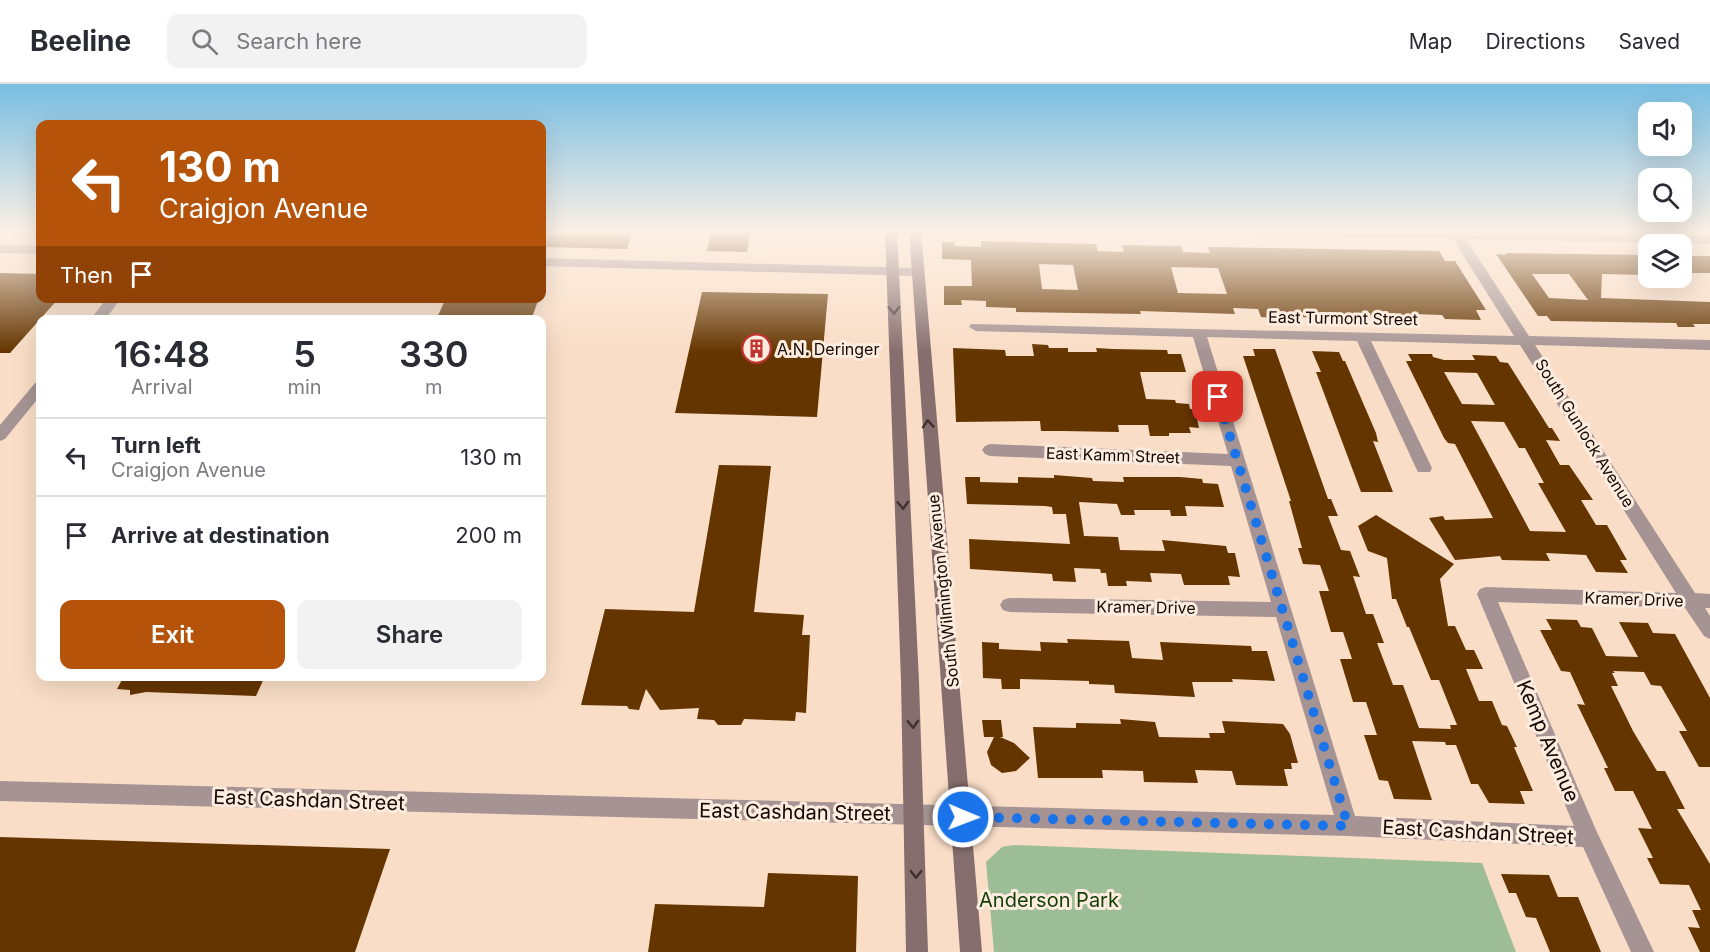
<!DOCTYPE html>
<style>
:root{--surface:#fff;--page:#f2f2f3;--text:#2b2b33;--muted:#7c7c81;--line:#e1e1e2;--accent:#b45309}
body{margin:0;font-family:Inter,sans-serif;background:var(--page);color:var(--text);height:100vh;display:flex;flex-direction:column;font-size:22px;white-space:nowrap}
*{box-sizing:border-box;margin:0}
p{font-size:20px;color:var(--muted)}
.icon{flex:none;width:33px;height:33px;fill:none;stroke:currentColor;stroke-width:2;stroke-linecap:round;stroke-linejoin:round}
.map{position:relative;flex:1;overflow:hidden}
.panel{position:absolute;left:36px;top:231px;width:510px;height:366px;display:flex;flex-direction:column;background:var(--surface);border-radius:12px;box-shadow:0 6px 24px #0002}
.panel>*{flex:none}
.banner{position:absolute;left:36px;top:36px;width:510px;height:183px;border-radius:12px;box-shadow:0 6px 24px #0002;background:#b45309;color:#fff;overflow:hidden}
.fabs{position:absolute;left:1638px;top:18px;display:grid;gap:12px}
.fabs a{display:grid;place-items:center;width:54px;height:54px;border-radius:12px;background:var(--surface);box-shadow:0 6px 24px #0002;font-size:30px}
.pin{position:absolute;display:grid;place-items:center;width:51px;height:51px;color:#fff;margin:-26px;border-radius:12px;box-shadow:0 3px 9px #0006}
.me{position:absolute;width:66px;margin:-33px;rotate:91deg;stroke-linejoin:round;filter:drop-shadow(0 0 4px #0008)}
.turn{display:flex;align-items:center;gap:21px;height:126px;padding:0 24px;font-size:27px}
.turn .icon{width:78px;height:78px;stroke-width:2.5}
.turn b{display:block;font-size:42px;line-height:51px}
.then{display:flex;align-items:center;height:57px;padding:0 24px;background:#0003;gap:12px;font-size:22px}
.eta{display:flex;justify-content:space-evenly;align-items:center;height:102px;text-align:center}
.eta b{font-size:36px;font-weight:600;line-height:42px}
.cta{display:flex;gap:12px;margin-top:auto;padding:12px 24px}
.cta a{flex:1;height:69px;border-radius:12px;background:var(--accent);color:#fff;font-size:24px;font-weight:600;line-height:69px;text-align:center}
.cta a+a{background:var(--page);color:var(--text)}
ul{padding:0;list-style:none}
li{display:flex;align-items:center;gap:18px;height:78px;padding:0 24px;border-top:2px solid var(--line)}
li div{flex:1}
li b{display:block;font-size:22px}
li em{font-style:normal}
header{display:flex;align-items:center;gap:36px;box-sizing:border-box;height:84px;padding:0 30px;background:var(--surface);border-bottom:2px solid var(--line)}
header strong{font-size:28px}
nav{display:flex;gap:33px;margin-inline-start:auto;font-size:21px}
.search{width:420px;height:54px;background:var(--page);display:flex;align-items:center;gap:15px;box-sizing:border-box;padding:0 21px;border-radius:12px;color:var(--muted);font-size:22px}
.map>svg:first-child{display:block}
.green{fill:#9dbd96}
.building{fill:#653500;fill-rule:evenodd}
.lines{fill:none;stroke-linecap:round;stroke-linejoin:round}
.minor{fill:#a59493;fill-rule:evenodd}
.secondary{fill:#866e6e;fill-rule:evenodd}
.oneway{stroke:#40312e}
.route{stroke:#1a73e8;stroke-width:10;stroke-dasharray:0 18}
.labels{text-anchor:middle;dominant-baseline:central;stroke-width:6;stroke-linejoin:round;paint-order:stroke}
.street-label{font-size:16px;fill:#120904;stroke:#feecdf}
.poi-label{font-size:16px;fill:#120904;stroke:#feecdf;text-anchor:start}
.near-street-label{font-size:20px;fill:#120904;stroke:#feecdf}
.near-park-label{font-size:20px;fill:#113f07;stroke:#feecdf}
</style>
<header>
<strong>Beeline</strong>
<div class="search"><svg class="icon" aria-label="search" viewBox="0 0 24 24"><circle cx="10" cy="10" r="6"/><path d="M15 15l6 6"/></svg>Search here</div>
<nav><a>Map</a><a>Directions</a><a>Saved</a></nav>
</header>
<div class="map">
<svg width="1710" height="868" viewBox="0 0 1710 868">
<rect width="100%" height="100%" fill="#f9ddc6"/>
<polygon class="green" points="1013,761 1482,779 1516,868 994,868 986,778 1002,763"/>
<g class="building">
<polygon points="542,147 633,147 627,165 542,163"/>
<polygon points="711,147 751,147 747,168 707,167"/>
<path d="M981 157 1096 160 1098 167 1124 168 1122 161 1181 162 1183 168 1210 169 1208 163H1213L1439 167 1445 177H1455L1486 226H1476L1481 236 1445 235 1442 231 1414 230 1416 234 1326 231 1328 235 1277 231 1278 234 1261 233 1258 225 1233 224 1235 230 1140 227 1141 230 1016 228V224L986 223V217L961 216 962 221H944V202H972L971 176 942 175V158H954L955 162 981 163ZM1039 180 1073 181 1078 206 1042 205ZM1171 183 1218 184 1227 210 1178 209Z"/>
<path d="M1505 169 1648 171V191L1602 190 1601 214 1710 218V240H1693L1695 243H1678L1676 239 1551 237 1547 232H1538L1496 170 1507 171ZM1532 190H1569L1588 216 1549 214Z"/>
<rect x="1682" y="172" width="28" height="17"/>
<polygon points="0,189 40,190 40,214 59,214 10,269 0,269"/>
<polygon points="702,208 828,210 817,333 675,329"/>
<polygon points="446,214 539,214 531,236 436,236"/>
<polygon points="1032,260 1048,261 1049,264 1068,264 1068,268 1097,268 1096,264 1113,265 1167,266 1168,270 1181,270 1186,288 1140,288 1146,315 1175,316 1176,319 1189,320 1190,325 1195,325 1199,344 1189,343 1191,349 1169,349 1169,352 1150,352 1148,341 1118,341 1119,348 1062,347 1041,347 1040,337 956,338 953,264 1005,266 1006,272 1034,272"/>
<polygon points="1253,265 1275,265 1328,415 1331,415 1338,432 1328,432 1341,466 1350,467 1360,493 1353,492 1366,530 1373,530 1384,559 1377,559 1393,601 1403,601 1419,644 1451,645 1450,641 1457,641 1439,596 1431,596 1409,543 1407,543 1396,515 1392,515 1387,474 1368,467 1358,442 1376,431 1454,480 1440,495 1448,542 1455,542 1466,566 1474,566 1483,585 1466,585 1479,617 1492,617 1502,641 1507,642 1517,663 1514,663 1533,707 1520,707 1525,720 1489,719 1478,700 1471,700 1456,661 1446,661 1445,658 1412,657 1432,716 1394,715 1388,697 1379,696 1364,651 1377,651 1366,618 1353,618 1347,598 1340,575 1352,575 1343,548 1331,548 1319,507 1329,507 1320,481 1303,480 1298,464 1302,464 1289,417 1291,417 1243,272 1255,272"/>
<polygon points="1312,267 1339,268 1343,277 1345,277 1376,349 1378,358 1373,357 1393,408 1361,408 1316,288 1321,288"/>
<path d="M1408 270H1432L1433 273 1444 276H1475L1472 271 1496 272 1500 278 1508 279 1549 344H1552L1560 357 1546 356 1560 381H1569L1593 416H1581L1596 441H1607L1627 476H1620L1628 489 1596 488 1586 471 1546 469 1550 477 1502 476 1500 472 1455 476 1429 434 1443 432 1445 436 1493 434 1455 360 1448 359 1444 354 1406 277H1412ZM1444 288 1477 289 1495 321 1462 320ZM1471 337 1504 338 1519 364H1525L1544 399H1538L1566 448 1530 447Z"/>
<polygon points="719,381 771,382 754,528 804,531 802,551 810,551 806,629 796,628 795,637 744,635 741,641 718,641 714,636 697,635 699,624 660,626 646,605 639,626 629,625 627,622 581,621 605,525 694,528"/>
<polygon points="1054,391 1092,394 1093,397 1124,398 1123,393 1180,393 1202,395 1203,399 1218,400 1224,423 1185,422 1187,432 1171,432 1170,426 1134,426 1135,431 1121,431 1117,420 1079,418 1084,452 1118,453 1120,466 1165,467 1162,456 1226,462 1228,469 1235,469 1240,493 1228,492 1230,501 1184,501 1181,490 1150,489 1152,498 1126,497 1127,502 1108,502 1106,489 1101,489 1100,485 1074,484 1076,498 1053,497 1052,490 970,485 969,455 1070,460 1066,430 1053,430 1052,423 1045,422 967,420 965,393 980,393 980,398 1018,399 1018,393 1054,394"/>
<polygon points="1546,535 1577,536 1581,543 1592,544 1606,572 1638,573 1619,538 1648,539 1653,549 1675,550 1710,614 1710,683 1699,683 1679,647 1687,647 1661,602 1651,601 1644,588 1613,587 1615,589 1612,589 1618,602 1611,602 1633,647 1657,687 1665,687 1685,725 1677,725 1710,780 1710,868 1700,868 1688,843 1700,844 1692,826 1701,826 1689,801 1660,800 1647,774 1653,774 1638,744 1652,745 1633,707 1615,707 1604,684 1608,684 1577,620 1585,621 1570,588 1561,587 1540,546 1552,546"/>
<polygon points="1067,555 1129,557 1132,574 1163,576 1160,558 1251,562 1252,567 1267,567 1275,597 1232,595 1233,598 1192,598 1195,613 1115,609 1114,601 1089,600 1089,597 1020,595 1020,605 1002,605 1001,595 983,594 982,558 999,559 999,565 1041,567 1040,558 1068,559"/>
<polygon points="124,592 265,592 256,612 146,608 130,611 130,606 117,605"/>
<polygon points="1120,635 1155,638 1159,653 1210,654 1209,649 1225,649 1222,637 1283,640 1290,650 1298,679 1291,679 1292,685 1284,685 1288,702 1236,701 1232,687 1195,686 1198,699 1144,698 1143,687 1102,686 1103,694 1038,694 1033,643 1076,644 1076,639 1121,640"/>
<polygon points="982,636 1001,636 1003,653 1000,653 1014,659 1030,674 1016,687 1002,689 991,681 987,668 994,653 984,653"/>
<polygon points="0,753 390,765 355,868 0,868"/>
<polygon points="768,789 858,792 856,868 648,868 655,820 764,823"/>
<polygon points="1501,790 1549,791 1558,813 1578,813 1601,868 1550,868 1536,834 1526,833 1516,809 1509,809"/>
</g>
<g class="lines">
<g class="minor">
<path d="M1252 147H1431L1710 152V160L1466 155 1529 252 1710 256V266L1535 261 1695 509 1710 510V524H1705L1710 532V555L1704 552 1685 524 1498 518 1596 746 1654 868H1631L1583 763 1348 752 0 717V697L1334 731 1276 533 1009 528 1003 526 1000 521 1003 516 1009 514 1271 518 1231 382 990 372 985 370 982 366 985 362 990 360 1228 370 1193 253 976 247 969 243 971 240 1514 252 1453 155 1258 151ZM1207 253 1357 257 1416 384 1418 388H1430L1432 384 1371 257 1520 261 1676 509 1486 503 1480 505 1477 510 1574 742 1355 732Z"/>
<polygon points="0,161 40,162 40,170 0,169"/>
<polygon points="542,174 917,184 924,188 917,192 542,182"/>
<polygon points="107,214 121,214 105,236 90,236"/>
<polygon points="40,298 40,312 5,355 0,357 0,341 35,299"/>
</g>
<g class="secondary">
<polygon points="885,147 897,147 919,597 928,868 906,868 901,597"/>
<polygon points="909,147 921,147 982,868 960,868"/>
</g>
</g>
<defs><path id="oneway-chevron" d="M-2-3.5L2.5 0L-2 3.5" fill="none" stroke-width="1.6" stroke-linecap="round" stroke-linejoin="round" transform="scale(1.5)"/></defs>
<g class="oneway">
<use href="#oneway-chevron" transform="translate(894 226) rotate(88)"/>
<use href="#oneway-chevron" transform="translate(928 340) rotate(-94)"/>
<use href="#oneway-chevron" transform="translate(903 421) rotate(87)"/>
<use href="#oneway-chevron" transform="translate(913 640) rotate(88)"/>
<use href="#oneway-chevron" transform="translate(916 790) rotate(90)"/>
</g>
<linearGradient id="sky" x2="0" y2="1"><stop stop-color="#78bee3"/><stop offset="0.55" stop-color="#fcf0e5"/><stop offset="1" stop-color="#fcf0e5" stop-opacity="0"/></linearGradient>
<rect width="1710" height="268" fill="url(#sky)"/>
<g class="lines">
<polyline class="route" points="963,733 1348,742 1218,313"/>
</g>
<defs>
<symbol id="building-ring" viewBox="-11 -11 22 22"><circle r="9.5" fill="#feecdf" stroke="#c2342f" stroke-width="1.5"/><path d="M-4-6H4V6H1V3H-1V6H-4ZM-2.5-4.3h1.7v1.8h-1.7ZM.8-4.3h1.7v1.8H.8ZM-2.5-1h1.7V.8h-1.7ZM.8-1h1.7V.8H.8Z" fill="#c2342f"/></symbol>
</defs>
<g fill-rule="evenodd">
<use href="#building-ring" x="740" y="248" width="33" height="33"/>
</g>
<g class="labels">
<g class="street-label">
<text transform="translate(1343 234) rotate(1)">East Turmont Street</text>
<text transform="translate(1585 349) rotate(58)">South Gunlock Avenue</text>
<text transform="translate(1113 371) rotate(2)">East Kamm Street</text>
<text transform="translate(943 507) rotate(-96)">South Wilmington Avenue</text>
<text transform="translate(1634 515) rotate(2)">Kramer Drive</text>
<text transform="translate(1146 523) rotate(1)">Kramer Drive</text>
</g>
<g class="poi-label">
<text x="777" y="265">A.N. Deringer</text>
</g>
<g class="near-street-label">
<text transform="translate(1548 657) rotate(67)">Kemp Avenue</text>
<text transform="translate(309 716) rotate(2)">East Cashdan Street</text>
<text transform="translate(795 728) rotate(1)">East Cashdan Street</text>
<text transform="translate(1478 748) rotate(3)">East Cashdan Street</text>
</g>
<g class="near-park-label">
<text x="1049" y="816">Anderson Park</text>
</g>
</g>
</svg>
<div class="fabs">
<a><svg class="icon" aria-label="sound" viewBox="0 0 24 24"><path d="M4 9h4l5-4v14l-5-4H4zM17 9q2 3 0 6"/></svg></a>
<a><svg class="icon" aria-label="search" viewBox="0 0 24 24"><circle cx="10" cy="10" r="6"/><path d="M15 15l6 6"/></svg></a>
<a><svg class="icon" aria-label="layers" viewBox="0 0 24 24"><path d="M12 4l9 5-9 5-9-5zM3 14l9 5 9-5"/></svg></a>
</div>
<div class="pin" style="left:1218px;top:313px;background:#d93025"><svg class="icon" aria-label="arrive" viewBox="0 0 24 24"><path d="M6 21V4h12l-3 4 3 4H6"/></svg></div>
<svg class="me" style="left:963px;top:733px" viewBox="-20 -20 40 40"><circle r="17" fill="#1a73e8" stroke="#fff" stroke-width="3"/><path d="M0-11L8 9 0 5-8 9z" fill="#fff"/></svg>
<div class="banner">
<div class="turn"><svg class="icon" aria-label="left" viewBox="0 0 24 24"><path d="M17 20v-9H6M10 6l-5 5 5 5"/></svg><div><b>130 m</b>Craigjon Avenue</div></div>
<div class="then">Then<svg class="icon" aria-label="arrive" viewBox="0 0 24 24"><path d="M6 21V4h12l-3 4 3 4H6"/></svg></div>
</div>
<section class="panel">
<div class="eta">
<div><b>16:48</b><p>Arrival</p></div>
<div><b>5</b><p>min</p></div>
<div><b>330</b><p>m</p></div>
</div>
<ul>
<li><svg class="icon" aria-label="left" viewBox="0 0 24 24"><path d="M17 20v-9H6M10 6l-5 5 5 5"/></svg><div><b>Turn left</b><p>Craigjon Avenue</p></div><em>130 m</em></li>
<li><svg class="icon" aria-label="arrive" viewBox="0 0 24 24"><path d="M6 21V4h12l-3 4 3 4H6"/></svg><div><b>Arrive at destination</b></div><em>200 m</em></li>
</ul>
<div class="cta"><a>Exit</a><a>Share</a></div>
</section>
</div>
